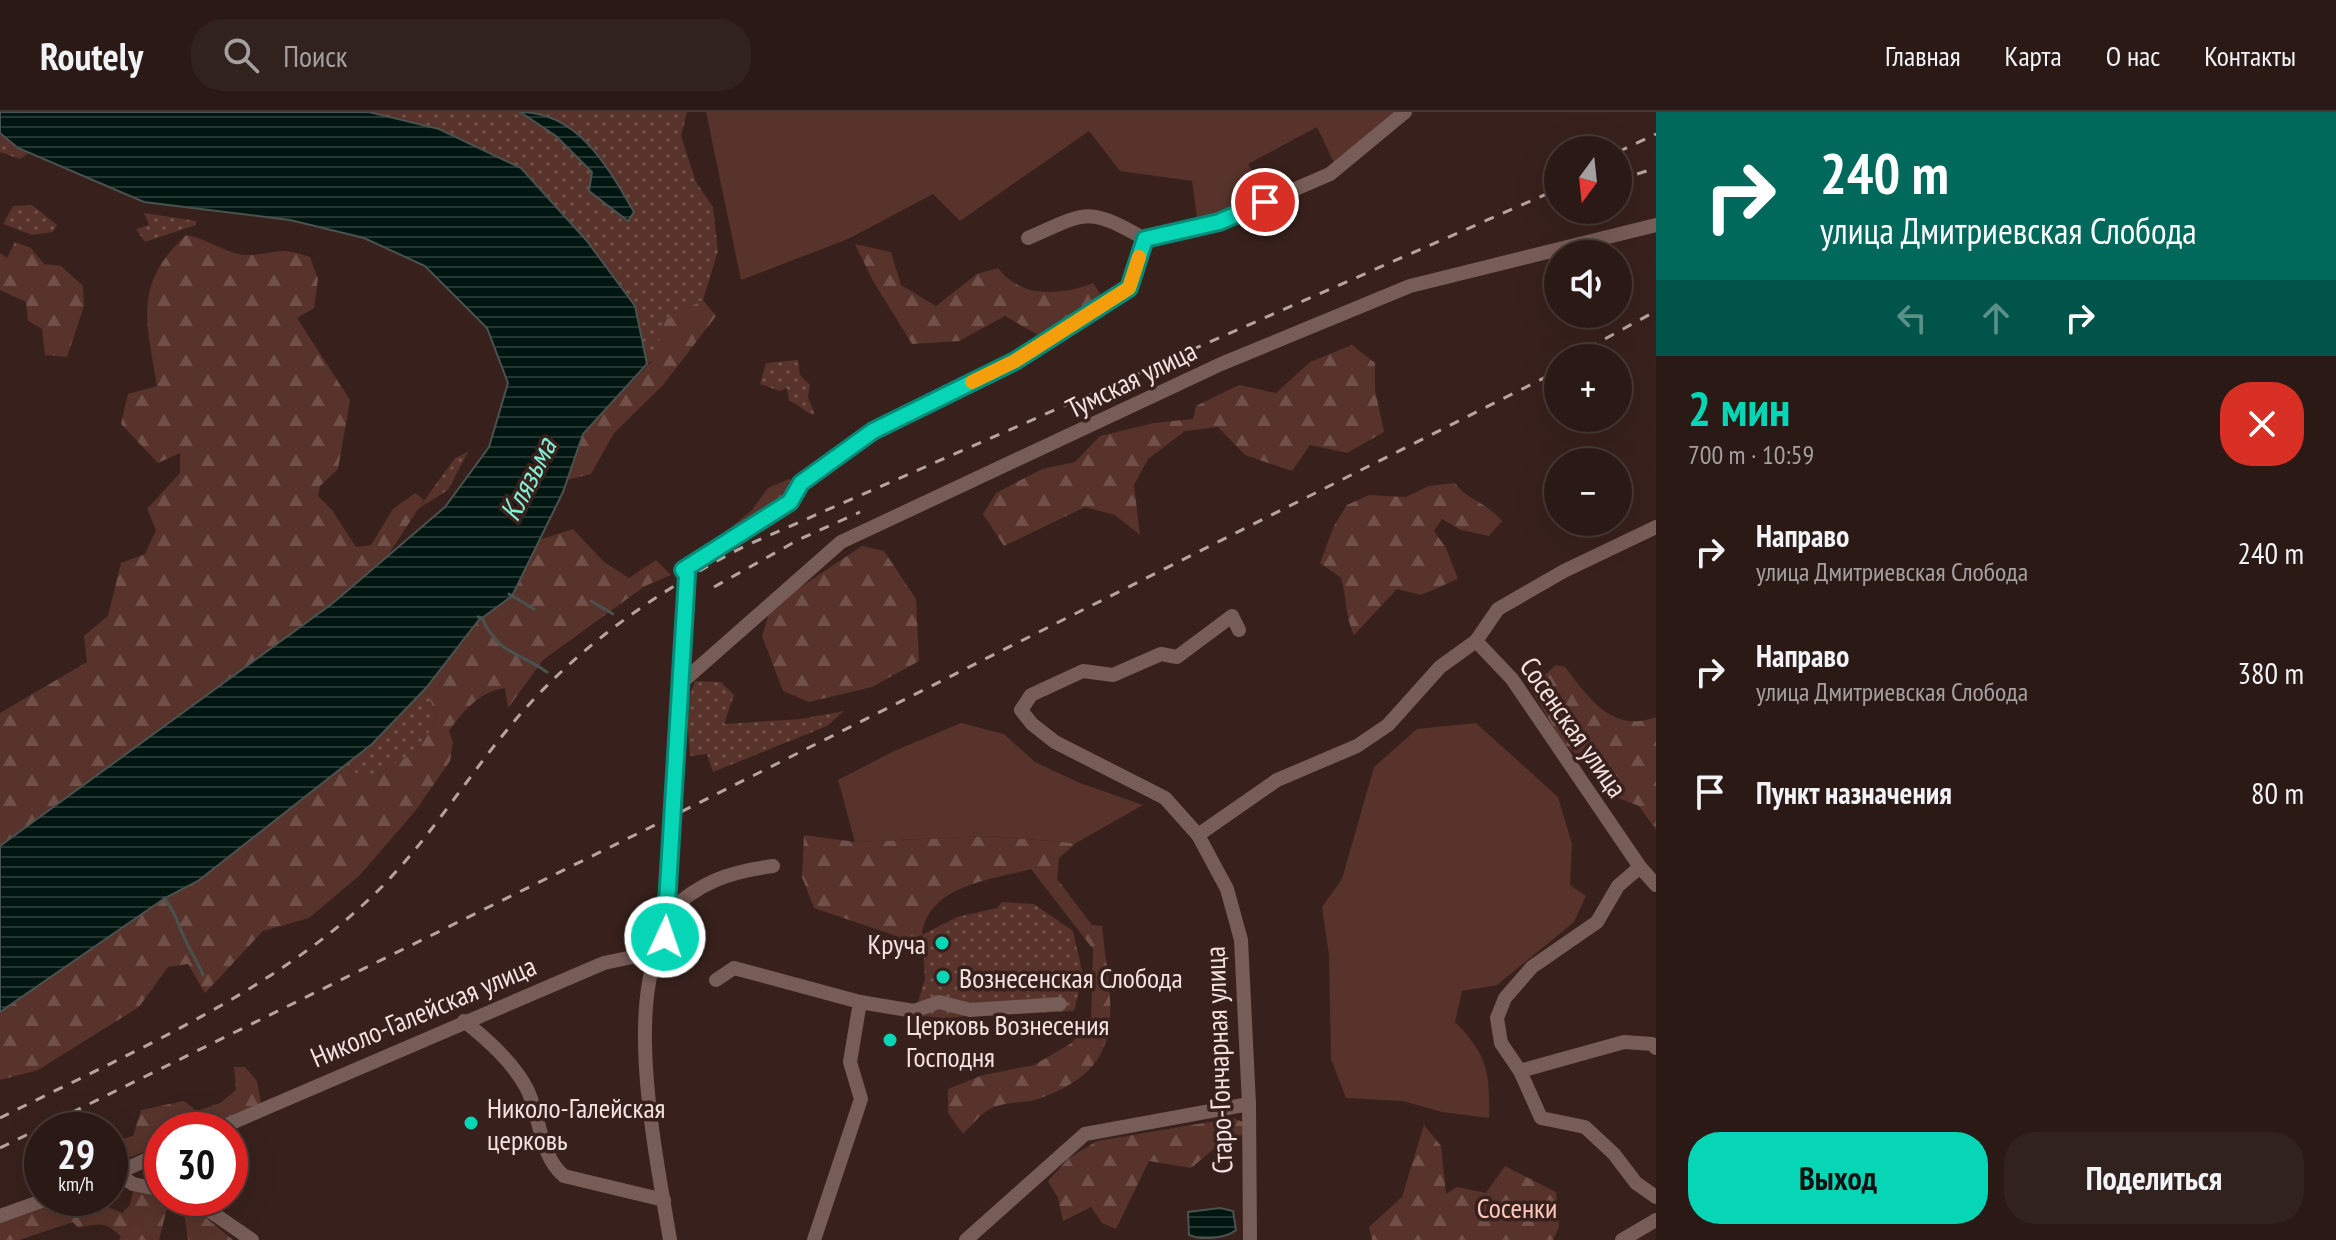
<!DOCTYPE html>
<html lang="ru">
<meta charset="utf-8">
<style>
:root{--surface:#2a1915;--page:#32221e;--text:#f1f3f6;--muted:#a5a0a0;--line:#463834;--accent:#06d5b6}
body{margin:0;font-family:"PT Sans Narrow",sans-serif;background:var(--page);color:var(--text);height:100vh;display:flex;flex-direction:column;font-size:30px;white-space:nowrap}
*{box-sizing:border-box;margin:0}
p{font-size:26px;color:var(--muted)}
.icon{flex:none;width:44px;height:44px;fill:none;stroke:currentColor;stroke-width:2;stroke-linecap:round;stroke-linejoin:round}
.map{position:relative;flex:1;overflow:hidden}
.side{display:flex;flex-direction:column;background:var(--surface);width:680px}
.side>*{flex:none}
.hud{background:#00695c;color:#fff;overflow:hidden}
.needle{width:52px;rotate:195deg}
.fabs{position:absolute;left:1544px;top:24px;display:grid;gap:16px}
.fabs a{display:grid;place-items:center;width:88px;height:88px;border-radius:50%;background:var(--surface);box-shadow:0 8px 32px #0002,0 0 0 2px var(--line);font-size:40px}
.speed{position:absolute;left:24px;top:1000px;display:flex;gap:16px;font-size:40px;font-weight:700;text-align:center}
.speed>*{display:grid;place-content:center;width:104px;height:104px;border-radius:50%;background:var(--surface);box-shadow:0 8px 32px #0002,0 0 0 2px var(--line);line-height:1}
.speed small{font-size:20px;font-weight:400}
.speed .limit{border:12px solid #d22;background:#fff;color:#111}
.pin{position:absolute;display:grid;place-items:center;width:68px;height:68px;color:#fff;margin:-34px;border:4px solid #fff;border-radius:50%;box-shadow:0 2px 8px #0007}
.me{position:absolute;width:88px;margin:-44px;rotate:3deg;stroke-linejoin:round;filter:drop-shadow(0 0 6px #0008)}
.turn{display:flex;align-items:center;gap:28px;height:168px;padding:0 32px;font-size:36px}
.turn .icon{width:104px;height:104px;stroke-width:2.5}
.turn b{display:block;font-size:56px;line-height:68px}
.lanes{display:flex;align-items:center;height:76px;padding:0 32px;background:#0003;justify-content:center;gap:40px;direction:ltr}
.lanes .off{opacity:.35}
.round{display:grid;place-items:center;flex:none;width:84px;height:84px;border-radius:32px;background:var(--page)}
.headline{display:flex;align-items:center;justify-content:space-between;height:136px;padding:0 32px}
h1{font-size:48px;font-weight:700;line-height:60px;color:var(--accent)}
.button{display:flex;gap:16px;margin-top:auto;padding:16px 32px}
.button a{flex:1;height:92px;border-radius:32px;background:var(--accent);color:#111;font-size:32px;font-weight:700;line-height:92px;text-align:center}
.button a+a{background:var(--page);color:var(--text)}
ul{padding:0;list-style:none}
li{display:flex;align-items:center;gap:24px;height:120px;padding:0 32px}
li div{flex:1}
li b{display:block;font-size:30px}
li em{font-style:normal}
header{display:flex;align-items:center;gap:48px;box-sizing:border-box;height:112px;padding:0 40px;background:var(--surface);border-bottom:2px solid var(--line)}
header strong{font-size:38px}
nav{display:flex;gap:44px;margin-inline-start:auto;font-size:28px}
.search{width:560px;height:72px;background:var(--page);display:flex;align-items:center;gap:20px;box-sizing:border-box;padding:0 28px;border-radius:32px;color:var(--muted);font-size:30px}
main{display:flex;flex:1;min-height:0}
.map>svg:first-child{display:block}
.grass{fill:url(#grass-dots)}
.forest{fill:url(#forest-firs)}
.garden{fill:#57332b}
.water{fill:url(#water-rules);stroke:#4a524f;stroke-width:2}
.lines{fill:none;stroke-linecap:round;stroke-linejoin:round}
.stream{stroke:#4a524f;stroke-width:3}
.minor{stroke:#775d57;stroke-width:14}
.rail{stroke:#b7a4a0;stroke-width:3;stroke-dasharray:10 10;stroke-linecap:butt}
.route-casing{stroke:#048a76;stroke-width:20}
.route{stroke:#06d5b6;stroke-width:14}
.slow{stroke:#f59e0b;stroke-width:14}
.poi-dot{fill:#06d5b6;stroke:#38211c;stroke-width:3}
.labels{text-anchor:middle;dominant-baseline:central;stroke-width:7;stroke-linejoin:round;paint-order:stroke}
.street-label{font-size:28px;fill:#f3e2df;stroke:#38211c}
.poi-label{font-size:28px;fill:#f3e2df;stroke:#38211c;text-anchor:start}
.park-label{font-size:28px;fill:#fec7bb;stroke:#38211c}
.water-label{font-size:30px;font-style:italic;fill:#81f0d7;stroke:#38211c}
</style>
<header>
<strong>Routely</strong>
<div class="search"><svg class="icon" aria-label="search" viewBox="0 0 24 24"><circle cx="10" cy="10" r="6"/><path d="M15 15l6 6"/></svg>Поиск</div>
<nav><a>Главная</a><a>Карта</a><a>О нас</a><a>Контакты</a></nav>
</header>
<main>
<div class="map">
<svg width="1656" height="1128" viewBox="0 0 1656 1128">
<defs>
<pattern id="grass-dots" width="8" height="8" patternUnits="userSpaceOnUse" patternTransform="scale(2)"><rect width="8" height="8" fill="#57332b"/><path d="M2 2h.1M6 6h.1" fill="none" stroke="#705049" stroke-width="1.8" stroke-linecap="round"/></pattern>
<pattern id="forest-firs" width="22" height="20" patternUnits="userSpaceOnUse" patternTransform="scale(2)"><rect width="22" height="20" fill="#57332b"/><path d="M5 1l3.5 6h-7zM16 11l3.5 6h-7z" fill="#705049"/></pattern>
<pattern id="water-rules" width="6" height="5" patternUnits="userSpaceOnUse" patternTransform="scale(2)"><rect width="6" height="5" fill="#011511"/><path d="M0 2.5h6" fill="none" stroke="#263733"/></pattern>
</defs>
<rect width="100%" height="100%" fill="#38211c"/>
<g class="grass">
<polygon points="369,0 687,0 681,24 696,70 713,95 718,139 703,188 666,208 655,247 647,252 643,229 439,17"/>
<polygon points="0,21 29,41 20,47 0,40"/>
<polygon points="32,93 57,113 53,120 32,123 3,112 13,94"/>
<polygon points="144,101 196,109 196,113 145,130 136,117 149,113"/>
<path d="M798 248 800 263 810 273 808 285 815 303C804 301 800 292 789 289L787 276 780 279 760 272 766 251Z"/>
<polygon points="468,340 448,378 418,397 455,346"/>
<polygon points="695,569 721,570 734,583 724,612 801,607 844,599 827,614 713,660 707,642 690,644 686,594"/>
<polygon points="426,576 437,606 419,638 367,668 344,654 372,632"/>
<polygon points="1002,790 1034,792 1073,819 1083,863 1074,899 1016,902 1004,896 950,907 914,903 925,867 922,823 957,805 997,796"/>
</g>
<g class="forest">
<path d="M186 123C207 126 228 143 247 143 279 143 273 133 310 145L318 167 314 196 297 206 350 288 338 357 320 374 318 384 332 398 356 435 371 433 393 397 415 381 424 388 388 443 333 491 0 734V601L87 550 84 524 108 504 121 451 145 442 156 418 147 397 180 361V341L158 351 121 312 128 282 157 274C146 207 133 173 186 123Z"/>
<polygon points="15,130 31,136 44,152 61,154 83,174 84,194 67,245 45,243 42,217 28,209 26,190 0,178 0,141 7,146"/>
<path d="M855 132 891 140 901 173 936 194 977 162 998 156C1020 186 1061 184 1093 171L1101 183 1038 223 1005 204 959 229 912 232 873 169Z"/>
<polygon points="703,188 716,204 663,273 614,321 591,362 567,368 583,322 654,247 665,208"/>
<polygon points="1352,233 1375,251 1375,278 1384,320 1347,341 1310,333 1292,359 1245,343 1218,315 1185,319 1148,347 1134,373 1140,423 1115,403 1085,395 1004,434 983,402 996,381 1042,357 1075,350 1100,324 1154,311 1193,307 1196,294 1239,273 1276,281 1310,250"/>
<path d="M789 367 793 369C789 392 740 418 721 432L715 428 752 398 768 376Z"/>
<path d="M1455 371C1468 389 1485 389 1502 409L1489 424 1461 418 1442 407 1434 419 1446 436 1458 467 1421 483 1397 477 1354 523C1345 504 1347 486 1341 466L1320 451 1334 414 1347 393 1369 383 1406 385 1429 374Z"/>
<path d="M573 417 604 450 629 466 656 448 671 463 645 474 543 548 508 596 505 576C480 579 463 599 449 619L453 630 450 649 416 698 360 763 309 806 263 819 205 881 188 852 168 855 139 895 38 958 0 968V900L165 786 198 769 344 654 367 668 419 638 437 606 426 576 478 508 512 484 539 428Z"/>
<polygon points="862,434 884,439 916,487 919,549 872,575 809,590 783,579 762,524 771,495"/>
<path d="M1556 553 1565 555C1588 585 1612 622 1656 605V718L1639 694 1606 681 1587 651 1563 631 1530 576Z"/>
<path d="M804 723 855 730 987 724 1076 731 1059 746 1057 767 1092 813 1102 814C1110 895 1133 954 1038 987 1024 992 1003 989 990 997 980 1002 971 1014 963 1022L948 1001V977L983 963 1034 953 1070 932 1091 910 1093 837 1031 757C991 768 928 773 922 823L908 828 814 796 802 765Z"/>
<polygon points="234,955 245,955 257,969 261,991 197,1018 162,1018 162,1032 131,1045 116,1044 110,1030 133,1024 141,998 184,989 197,999 220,991 236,978"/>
<polygon points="1233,1006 1245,1011 1246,1021 1216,1035 1191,1056 1149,1049 1116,1117 1102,1111 1091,1095 1063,1109 1058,1086 1048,1069 1069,1046 1097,1029"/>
<polygon points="1424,1013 1441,1034 1446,1082 1457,1075 1486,1081 1505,1054 1556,1080 1559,1115 1553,1128 1372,1128 1369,1115 1402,1085"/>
<path d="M133 1079H146L169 1088 159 1128H119L121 1125C107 1109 98 1111 78 1116L73 1110 19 1128H0V1110L64 1086H75L78 1100 101 1092 122 1101 130 1093Z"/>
<polygon points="183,1093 192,1094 233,1128 188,1128"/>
</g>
<g class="garden">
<polygon points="706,0 1395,0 1335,53 1317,15 1248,52 1266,84 1225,101 1197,106 1192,69 1120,59 1089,19 960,109 933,82 848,127 741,168"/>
<polygon points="961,611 1004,622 1035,650 1080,671 1143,693 1076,731 987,724 855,730 838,668 894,639"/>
<path d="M1476 611 1558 685 1572 732 1570 773 1586 784 1574 810 1497 873 1462 879 1455 910C1488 943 1490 961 1489 1006L1442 1000 1403 989 1346 986 1331 947 1329 843 1322 795 1342 767 1374 655 1417 617Z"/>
</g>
<g class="water">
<polygon points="0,0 369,0 439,17 521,56 587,129 635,194 647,252 583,322 563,380 512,484 478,509 426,576 372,632 198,769 165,786 0,900 0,734 333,491 445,395 489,335 508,271 487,216 425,154 364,126 290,108 144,90 18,36 0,21"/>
<path d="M520 0C578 0 608 55 634 100L628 109 589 79 592 60 556 24Z"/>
<path d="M1220 1096 1233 1099 1236 1118C1226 1127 1200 1128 1189 1123L1188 1100Z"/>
</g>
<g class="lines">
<g class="stream">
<polyline points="509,482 534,497"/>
<polyline points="591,489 613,502"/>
<path d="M478 505 482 506C498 542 518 540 547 560"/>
<path d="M164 786C176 800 177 811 185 827 190 839 198 850 203 863"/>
</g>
<g class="minor">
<path d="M1028 126C1087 100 1087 94 1145 127"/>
<polyline points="1239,518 1232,504 1177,545 1161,542 1113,563 1083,559 1031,583 1021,598 1032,612 1055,630 1165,686 1198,723 1227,777 1241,828 1249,992 1250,1128"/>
<polyline points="1476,529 1512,567 1640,755 1656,773"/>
<polyline points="681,571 841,430 1221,252 1410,174 1656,113"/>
<polyline points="1198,723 1277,668 1357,634 1388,613 1440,555 1476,529 1498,497 1564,459 1656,415"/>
<polyline points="1640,755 1618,774 1597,810 1532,855 1505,886 1497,906 1501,931 1520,959 1541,1006 1585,1015 1614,1042 1636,1071 1656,1085"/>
<path d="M666 802C700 770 728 760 773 754"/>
<polyline points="716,868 734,856 860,890 914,899 939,890 970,898 1060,892"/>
<path d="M464 909C487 927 515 952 528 979 540 1006 541 1046 564 1064L664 1088"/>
<polyline points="1520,959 1624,930 1652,932 1656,936"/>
<polyline points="215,1018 604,851 656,840"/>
<polyline points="116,1061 133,1072 162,1078"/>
<polyline points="110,1064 162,1041"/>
<polyline points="191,1086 252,1128"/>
<polyline points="0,1104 50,1086"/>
<path d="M670 1128C658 1053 623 891 665 825L687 463 683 458 790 390 801 371 873 319 1015 249 1129 176 1145 127 1219 110 1330 62 1405 0"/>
<polyline points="814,1128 861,987 850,950 860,890"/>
<polyline points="966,1128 1085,1022 1249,992"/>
<polyline points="1622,1128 1656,1108"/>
</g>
<g class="rail">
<polyline points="1618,40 1656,22"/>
<polyline points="1618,68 1656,56"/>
<polyline points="1570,246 1656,199"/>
<polyline points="714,475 798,428 860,400"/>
<path d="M0 1006C119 946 267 883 365 791 421 740 459 676 507 618 572 538 654 481 745 434L1558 77"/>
<polyline points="0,1036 651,715 1558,259"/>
</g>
</g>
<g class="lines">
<defs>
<polyline id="route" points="665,825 687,463 683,458 790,390 801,371 873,319 1015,249 1129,176 1145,127 1219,110 1265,90"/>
</defs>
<use href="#route" class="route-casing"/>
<use href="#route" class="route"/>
<polyline class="slow" points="972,270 1015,249 1129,176 1139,145"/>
</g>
<g class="poi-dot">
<circle cx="942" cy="831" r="8"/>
<circle cx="943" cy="865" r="8"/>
<circle cx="890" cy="928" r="8"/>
<circle cx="471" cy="1011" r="8"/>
</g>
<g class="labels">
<g class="street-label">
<text transform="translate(1131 267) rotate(-26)">Тумская улица</text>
<text transform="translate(1574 615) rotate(55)">Сосенская улица</text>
<text transform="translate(423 899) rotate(-23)">Николо-Галейская улица</text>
<text transform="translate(1218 948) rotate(-92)">Старо-Гончарная улица</text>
</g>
<g class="poi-label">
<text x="926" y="831" text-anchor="end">Круча</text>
<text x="959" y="865">Вознесенская Слобода</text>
<text x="906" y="912">Церковь Вознесения<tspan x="906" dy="32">Господня</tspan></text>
<text x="487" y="995">Николо-Галейская<tspan x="487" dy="32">церковь</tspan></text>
</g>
<g class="park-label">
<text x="1517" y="1095">Сосенки</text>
</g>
<g class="water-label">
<text transform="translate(527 367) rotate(-63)">Клязьма</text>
</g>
</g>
</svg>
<div class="fabs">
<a><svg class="needle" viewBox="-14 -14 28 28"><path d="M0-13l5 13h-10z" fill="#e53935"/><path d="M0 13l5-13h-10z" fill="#a5a0a0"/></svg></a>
<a><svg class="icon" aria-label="sound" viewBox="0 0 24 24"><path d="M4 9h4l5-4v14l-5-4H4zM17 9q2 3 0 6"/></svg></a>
<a>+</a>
<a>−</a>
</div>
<div class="speed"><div>29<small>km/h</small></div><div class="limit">30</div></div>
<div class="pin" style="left:1265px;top:90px;background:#d93025"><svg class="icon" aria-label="arrive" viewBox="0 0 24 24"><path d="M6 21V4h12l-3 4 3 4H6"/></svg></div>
<svg class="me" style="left:665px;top:825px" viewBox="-20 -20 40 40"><circle r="17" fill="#06d5b6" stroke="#fff" stroke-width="3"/><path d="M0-11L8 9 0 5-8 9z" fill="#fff"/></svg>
</div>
<section class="side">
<div class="hud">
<div class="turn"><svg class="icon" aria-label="right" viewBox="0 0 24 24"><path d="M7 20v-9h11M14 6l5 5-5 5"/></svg><div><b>240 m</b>улица Дмитриевская Слобода</div></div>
<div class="lanes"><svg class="icon off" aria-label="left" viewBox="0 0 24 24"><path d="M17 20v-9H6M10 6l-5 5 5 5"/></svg><svg class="icon off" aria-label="ahead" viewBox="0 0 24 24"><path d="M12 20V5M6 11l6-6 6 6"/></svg><svg class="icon" aria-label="right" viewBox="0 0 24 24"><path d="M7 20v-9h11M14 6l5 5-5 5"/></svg></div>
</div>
<div class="headline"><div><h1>2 мин</h1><p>700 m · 10:59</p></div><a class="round" style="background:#d93025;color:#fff"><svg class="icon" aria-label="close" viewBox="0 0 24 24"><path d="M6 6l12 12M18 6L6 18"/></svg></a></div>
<ul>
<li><svg class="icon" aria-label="right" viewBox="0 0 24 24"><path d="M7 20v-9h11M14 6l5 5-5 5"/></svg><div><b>Направо</b><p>улица Дмитриевская Слобода</p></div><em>240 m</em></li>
<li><svg class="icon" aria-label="right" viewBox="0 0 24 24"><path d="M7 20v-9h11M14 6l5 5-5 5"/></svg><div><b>Направо</b><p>улица Дмитриевская Слобода</p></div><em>380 m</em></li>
<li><svg class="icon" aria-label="arrive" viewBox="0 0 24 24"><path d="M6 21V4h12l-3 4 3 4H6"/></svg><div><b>Пункт назначения</b></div><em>80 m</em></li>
</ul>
<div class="button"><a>Выход</a><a>Поделиться</a></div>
</section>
</main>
